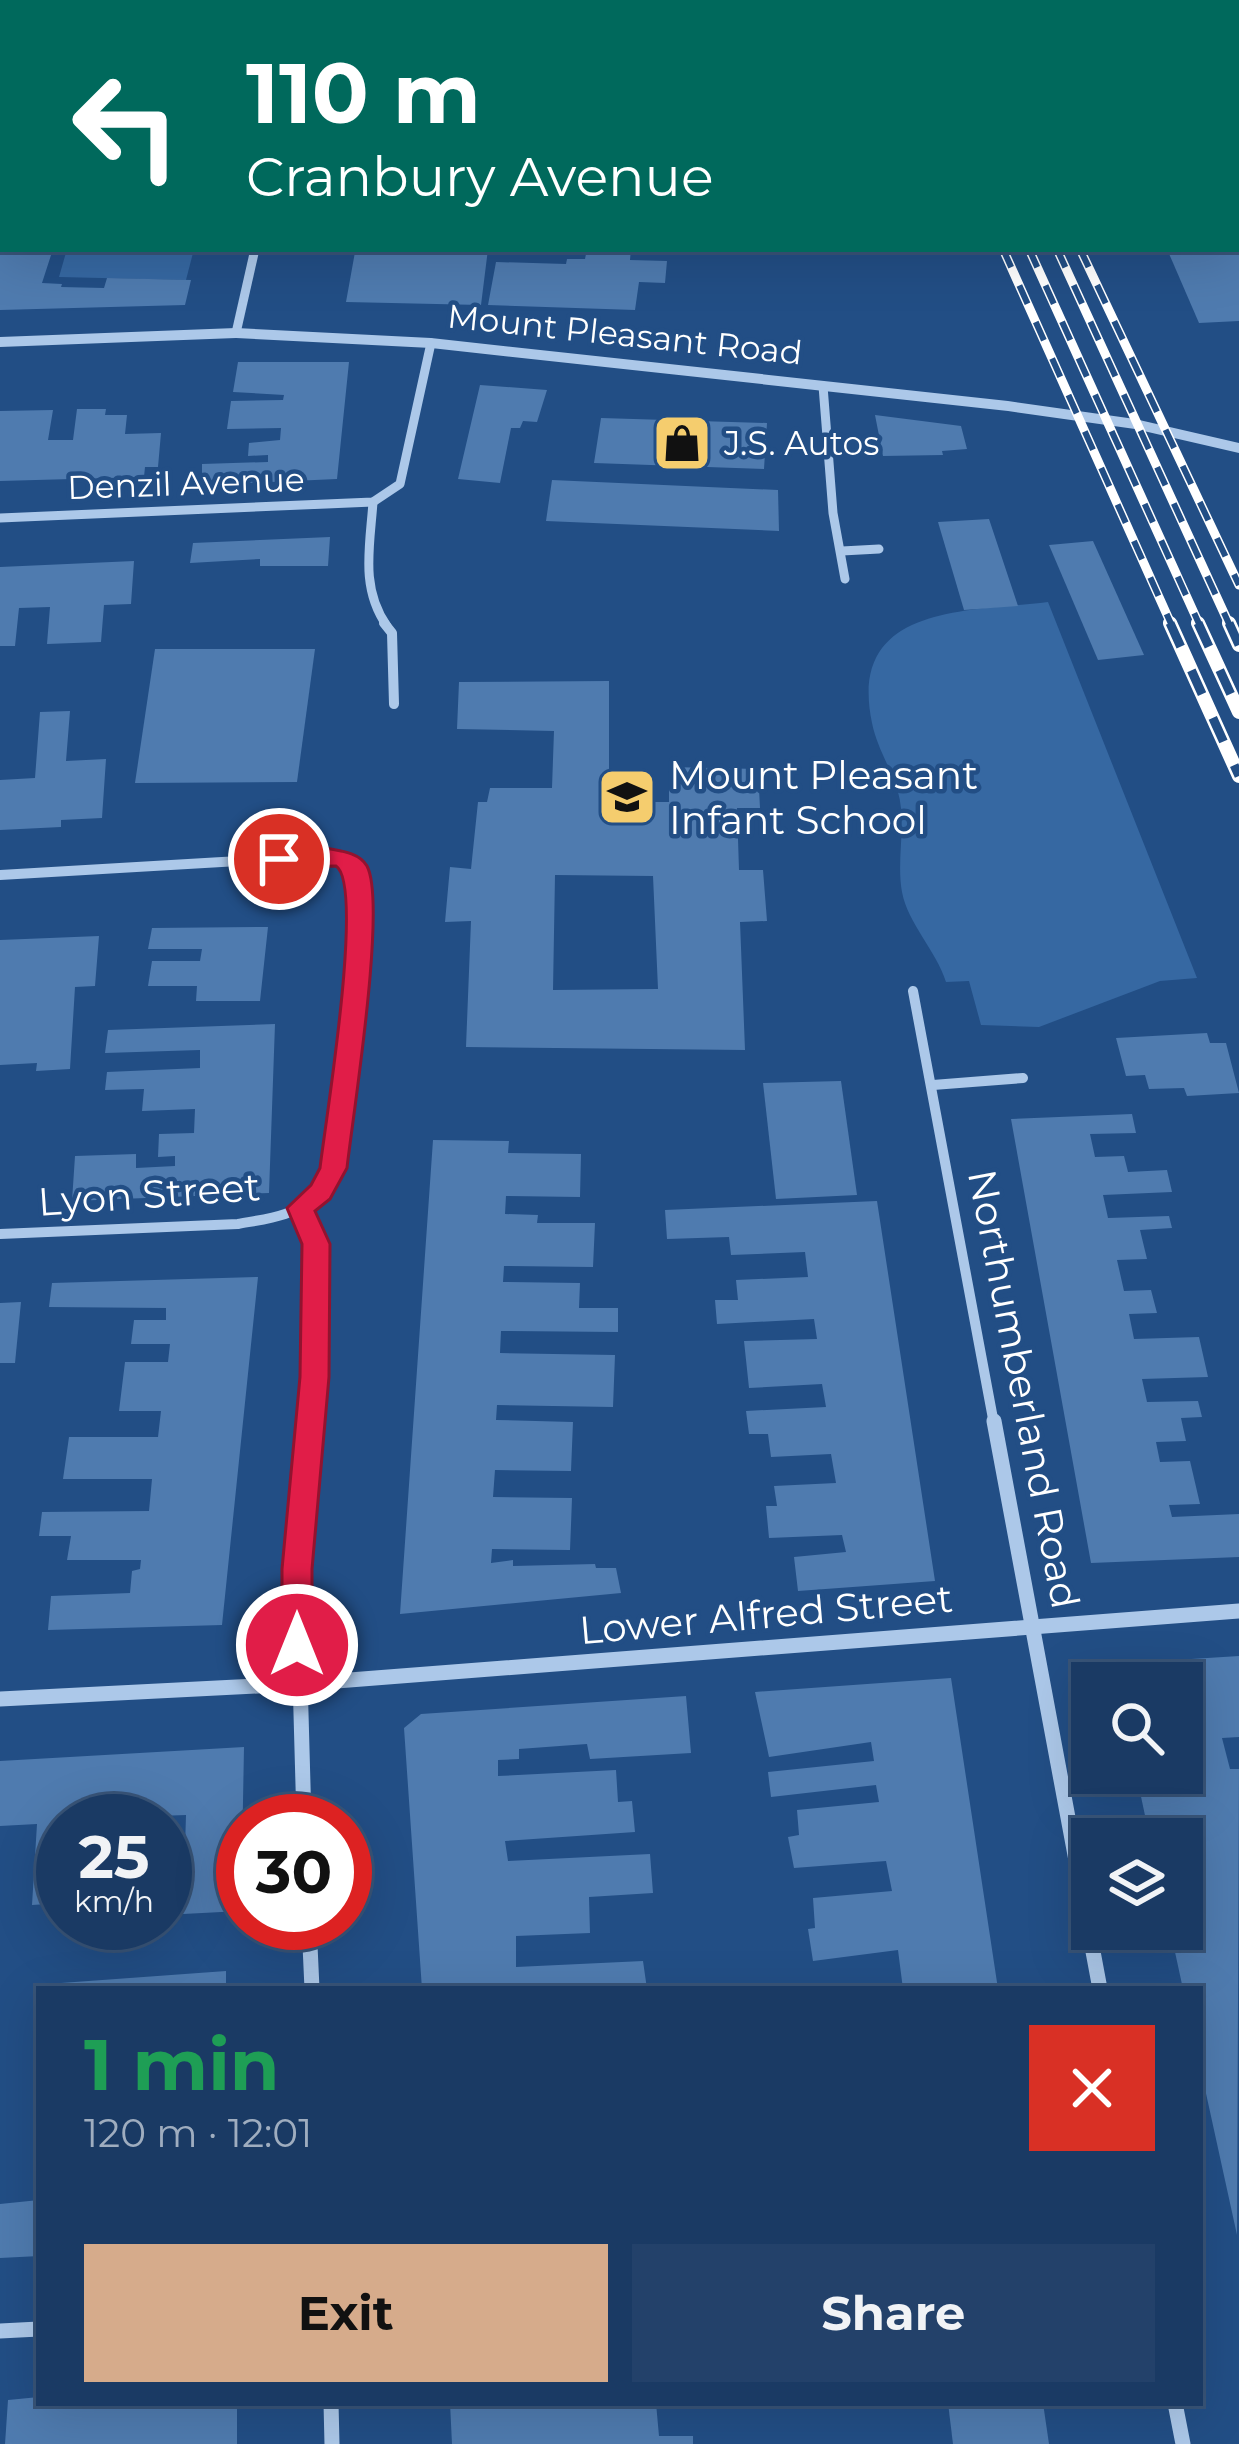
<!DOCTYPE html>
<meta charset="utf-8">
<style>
:root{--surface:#1a3a64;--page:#23416a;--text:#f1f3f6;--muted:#9fadbf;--line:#385478;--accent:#d6ab8b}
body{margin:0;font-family:Montserrat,sans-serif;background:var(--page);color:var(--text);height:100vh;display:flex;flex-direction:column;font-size:45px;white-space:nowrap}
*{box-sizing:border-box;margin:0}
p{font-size:39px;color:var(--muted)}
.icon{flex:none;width:66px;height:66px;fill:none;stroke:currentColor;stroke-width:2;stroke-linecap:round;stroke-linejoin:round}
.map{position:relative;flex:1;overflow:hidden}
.sheet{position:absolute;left:36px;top:1986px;width:1167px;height:420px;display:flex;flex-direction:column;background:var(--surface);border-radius:0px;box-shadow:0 12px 48px #0002,0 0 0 3px var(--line)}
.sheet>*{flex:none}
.hud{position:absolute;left:0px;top:0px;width:1239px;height:252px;box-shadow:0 12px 48px #0002,0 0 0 3px var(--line);background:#00695c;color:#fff;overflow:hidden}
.fabs{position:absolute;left:1071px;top:1662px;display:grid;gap:24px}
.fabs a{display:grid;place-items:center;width:132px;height:132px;border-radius:0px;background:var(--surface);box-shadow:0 12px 48px #0002,0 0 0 3px var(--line);font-size:60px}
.speed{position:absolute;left:36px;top:1794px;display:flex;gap:24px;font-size:60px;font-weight:700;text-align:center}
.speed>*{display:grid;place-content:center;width:156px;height:156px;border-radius:50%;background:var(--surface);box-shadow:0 12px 48px #0002,0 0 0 3px var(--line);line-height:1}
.speed small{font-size:30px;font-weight:400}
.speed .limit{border:18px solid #d22;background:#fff;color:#111}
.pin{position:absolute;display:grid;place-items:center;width:102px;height:102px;color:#fff;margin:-51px;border:6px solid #fff;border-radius:50%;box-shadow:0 3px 12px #0007}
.me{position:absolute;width:132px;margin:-66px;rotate:0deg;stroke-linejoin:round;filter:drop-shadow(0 0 9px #0008)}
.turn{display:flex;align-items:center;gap:42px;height:252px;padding:0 48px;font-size:54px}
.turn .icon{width:156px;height:156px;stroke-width:2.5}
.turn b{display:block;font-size:84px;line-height:102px}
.round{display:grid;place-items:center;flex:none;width:126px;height:126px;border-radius:0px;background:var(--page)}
.headline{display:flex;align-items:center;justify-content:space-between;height:204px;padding:0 48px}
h1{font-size:72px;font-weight:700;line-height:90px;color:#1e9e55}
.primary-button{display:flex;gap:24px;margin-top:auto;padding:24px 48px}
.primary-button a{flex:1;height:138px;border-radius:0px;background:var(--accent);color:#111;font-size:48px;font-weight:700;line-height:138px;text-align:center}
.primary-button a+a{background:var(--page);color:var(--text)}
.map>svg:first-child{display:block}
.green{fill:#3668a2}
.building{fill:#4f7baf;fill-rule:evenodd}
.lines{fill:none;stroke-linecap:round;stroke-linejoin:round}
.minor-far2{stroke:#acc8e9;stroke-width:9}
.minor-far1{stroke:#acc8e9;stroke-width:10}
.minor{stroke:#acc8e9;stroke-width:15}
.tertiary{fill:#acc8e9;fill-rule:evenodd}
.rail-far1-casing{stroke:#fff;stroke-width:9}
.rail-casing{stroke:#fff;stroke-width:14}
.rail-far1{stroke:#224e85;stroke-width:6;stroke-dasharray:20;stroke-linecap:butt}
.rail{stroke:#224e85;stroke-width:9;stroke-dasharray:26;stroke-linecap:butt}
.route{fill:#e11d48;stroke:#92132f;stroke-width:3}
.labels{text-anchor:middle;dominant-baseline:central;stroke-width:9;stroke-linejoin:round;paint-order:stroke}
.far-street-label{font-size:33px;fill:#fff;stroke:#224e85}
.far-poi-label{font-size:33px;fill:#fff;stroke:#224e85;text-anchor:start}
.poi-label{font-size:39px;fill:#fff;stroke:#224e85;text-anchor:start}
.street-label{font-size:39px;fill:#fff;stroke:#224e85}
</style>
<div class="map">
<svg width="1239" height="2444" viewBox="0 0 1239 2444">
<rect width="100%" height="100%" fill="#224e85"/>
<g class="green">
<polygon points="67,249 194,249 186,280 59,277"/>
<path d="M1048 602 1197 978 1160 981 1039 1027 981 1025 969 981 946 982C936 950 908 924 902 892 896 859 907 824 898 792 891 768 877 748 872 723 847 604 967 612 1048 602Z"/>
</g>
<g class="building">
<polygon points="0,249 53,249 42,283 62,284 61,287 104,288 107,278 191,280 185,305 0,310"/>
<polygon points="419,249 488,249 481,305 346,302 355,252 418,253"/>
<polygon points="587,249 631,249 630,260 667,261 665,283 639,282 635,310 488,305 496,262 566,264 567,259 585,259"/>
<polygon points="1167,249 1239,249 1239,321 1199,323"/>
<polygon points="238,362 349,362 337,479 202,485 202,464 268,462 268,455 248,456 249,443 280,440 281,428 227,429 231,401 283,400 284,395 233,392"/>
<polygon points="480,385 547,390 537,422 523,421 520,428 511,428 500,483 458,479"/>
<polygon points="77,409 106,409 105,415 127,415 125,434 161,433 158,467 145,467 144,477 0,481 0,411 53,410 48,440 73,440"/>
<polygon points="875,415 961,426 967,449 942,451 943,455 883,456"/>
<polygon points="601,418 767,423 764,469 594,463"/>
<polygon points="552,480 778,490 779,531 546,521"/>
<polygon points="989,519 1018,606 964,610 938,522"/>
<polygon points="330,537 328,566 260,566 260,559 190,563 193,543"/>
<polygon points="1093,541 1144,655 1098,660 1049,545"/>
<polygon points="134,561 131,604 104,605 101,642 47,644 50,607 19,608 15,646 0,646 0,567"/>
<polygon points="155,649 315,649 297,782 135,783"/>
<path d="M609 681V802H669V767L758 769 760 808H737L739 870H763L767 921 740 922 745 1050 466 1047 471 921 445 922 450 867 471 869 478 802H487L490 788H552L554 731 457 729 459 682ZM555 875 653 876 658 989 553 990Z"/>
<polygon points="70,711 66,761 106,759 102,818 61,820 61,827 0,830 0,780 35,778 40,712"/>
<polygon points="268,927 260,1001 196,1001 197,986 148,986 152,961 200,961 202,949 148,949 152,928"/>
<polygon points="99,936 95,986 75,987 70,1069 36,1071 37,1063 0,1065 0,940"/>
<polygon points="275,1024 269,1193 72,1201 75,1156 136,1154 136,1168 175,1166 175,1156 158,1157 159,1134 194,1133 195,1109 142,1111 144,1089 105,1090 107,1072 200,1068 200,1050 105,1053 108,1030"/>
<polygon points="1207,1033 1210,1043 1226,1043 1239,1093 1187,1096 1184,1088 1149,1089 1145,1075 1126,1076 1116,1038"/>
<polygon points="841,1081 857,1195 776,1199 763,1083"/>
<polygon points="1132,1114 1136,1133 1090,1134 1095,1157 1124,1156 1128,1172 1167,1170 1172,1192 1103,1195 1108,1218 1169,1216 1172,1228 1140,1230 1147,1259 1117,1260 1124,1291 1151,1290 1157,1313 1129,1314 1134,1339 1199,1337 1208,1377 1142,1379 1147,1402 1198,1401 1202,1417 1181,1418 1186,1441 1156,1442 1160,1462 1190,1461 1200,1504 1169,1505 1172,1517 1239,1514 1239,1557 1091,1563 1011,1119"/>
<polygon points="433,1140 509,1141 508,1153 581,1154 580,1197 506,1196 505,1214 538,1215 537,1223 595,1223 593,1267 504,1266 503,1282 580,1283 579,1308 618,1308 618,1332 501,1331 500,1353 615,1355 613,1407 497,1405 496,1420 573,1422 571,1471 495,1470 493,1497 572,1498 571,1525 570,1550 492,1549 491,1563 513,1560 513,1566 595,1564 596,1568 616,1568 621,1593 400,1614"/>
<polygon points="877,1201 935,1581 798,1591 794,1557 846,1552 842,1535 769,1538 766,1506 777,1506 774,1486 836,1483 831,1454 771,1457 768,1434 749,1434 746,1411 826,1407 822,1384 749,1388 744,1341 817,1339 814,1319 717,1324 715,1300 738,1300 736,1280 808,1277 805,1252 731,1255 729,1237 667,1239 665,1210"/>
<polygon points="258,1277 222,1625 48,1630 51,1596 130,1593 132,1571 140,1569 141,1560 67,1560 71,1536 39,1536 42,1512 149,1511 152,1479 63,1479 69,1437 158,1437 161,1411 119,1411 125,1362 168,1362 170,1344 131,1344 134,1320 166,1320 166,1308 49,1307 52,1283"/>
<polygon points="21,1302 15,1363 0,1363 0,1303"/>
<polygon points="1239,1656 1239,1737 1222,1738 1230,1769 1239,1769 1237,2235 1200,2066 1200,1989 1183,1989 1170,1929 1182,1929 1182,1839 1150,1839 1136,1773 1182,1773 1182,1683 1116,1683 1112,1664"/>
<polygon points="951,1678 998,1989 903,1989 898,1950 813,1961 808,1929 815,1928 813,1898 892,1891 886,1861 794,1868 788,1837 799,1835 797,1810 879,1802 876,1785 771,1797 768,1772 874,1761 871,1742 769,1757 755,1692"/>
<polygon points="686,1696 691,1753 590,1759 587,1744 519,1749 519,1759 498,1760 498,1776 616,1770 618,1802 632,1801 635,1832 505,1841 508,1861 650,1854 653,1893 589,1897 590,1933 516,1936 516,1967 643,1961 647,1989 422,1989 404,1728 421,1714"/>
<polygon points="244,1747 241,1911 183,1914 186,1815 158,1816 158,1821 63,1821 63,1903 32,1905 37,1824 0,1826 0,1761"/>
<polygon points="226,1971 226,1989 61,1989 61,1983"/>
<polygon points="39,2200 39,2256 0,2258 0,2204"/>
<polygon points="39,2397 39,2403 237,2403 237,2444 5,2444 8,2400"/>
<polygon points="450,2403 656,2403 659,2436 693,2436 693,2444 452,2444"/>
<polygon points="948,2403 1043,2403 1049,2444 953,2444"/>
</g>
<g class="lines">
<g class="minor-far2">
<polyline points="236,333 255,249"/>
<polyline points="823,386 833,513 845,579"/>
<path d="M373 502C370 546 360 588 387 626"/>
<polyline points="0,518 373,502 400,484 431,343"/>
<polyline points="842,551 879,549"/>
</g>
<g class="minor-far1">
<polyline points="384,623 392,633 394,704"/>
<path d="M0 875 325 856 354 865C366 925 355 1151 316 1195 297 1216 265 1219 238 1224L0 1234"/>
<polyline points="913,991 994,1424"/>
<polyline points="933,1085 1023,1078"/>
<polyline points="301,1208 316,1243 310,1424"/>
</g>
<g class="minor">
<polyline points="994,1421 1100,1989"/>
<polyline points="0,1699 298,1684 1239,1611"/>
<polyline points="304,1821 297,1569 310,1421"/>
<polyline points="309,1923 312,1989"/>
<polyline points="0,2331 39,2329"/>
<polyline points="331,2403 332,2444"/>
<polyline points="1175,2403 1183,2444"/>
</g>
<polygon class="tertiary" points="236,328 431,338 1008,401 1135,419 1239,443 1239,453 1135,429 1008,411 431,348 236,338 0,347 0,337"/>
<defs>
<g id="rail-far1">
<polyline points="1003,249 1172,626"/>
<polyline points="1029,249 1200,626"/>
<polyline points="1057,249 1230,626"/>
<polyline points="1080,249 1239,585"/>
</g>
<g id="rail">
<polyline points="1170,623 1239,776"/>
<polyline points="1198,623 1239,712"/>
<polyline points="1229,623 1239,645"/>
</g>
</defs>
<use href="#rail-far1" class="rail-far1-casing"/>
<use href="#rail" class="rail-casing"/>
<use href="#rail-far1" class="rail-far1"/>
<use href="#rail" class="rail"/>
</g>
<path class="route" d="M325 848C340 851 359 852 367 866 387 904 353 1114 347 1168L330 1199 315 1211 330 1244 329 1377 312 1569V1645L308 1654 297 1658 286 1654 282 1645V1569L300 1377 302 1244 287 1208 311 1185 320 1168C325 1124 365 885 336 866L279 867 267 859 279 851Z"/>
<defs>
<symbol id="shop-square" viewBox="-11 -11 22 22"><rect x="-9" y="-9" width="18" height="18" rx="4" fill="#f5cd6e" stroke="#224e85"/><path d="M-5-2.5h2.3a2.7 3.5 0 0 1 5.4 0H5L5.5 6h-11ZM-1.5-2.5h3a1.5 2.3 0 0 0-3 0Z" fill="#111"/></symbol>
<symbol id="school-square" viewBox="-11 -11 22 22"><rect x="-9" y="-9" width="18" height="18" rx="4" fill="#f5cd6e" stroke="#224e85"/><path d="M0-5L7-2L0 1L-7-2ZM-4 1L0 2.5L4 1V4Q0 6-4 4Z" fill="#111"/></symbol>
</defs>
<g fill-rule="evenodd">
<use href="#shop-square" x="649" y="410" width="66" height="66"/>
<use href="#school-square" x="594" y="764" width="66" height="66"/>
</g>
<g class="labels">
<g class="far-street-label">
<text transform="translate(625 334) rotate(6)">Mount Pleasant Road</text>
<text transform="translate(186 483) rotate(-2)">Denzil Avenue</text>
</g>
<g class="far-poi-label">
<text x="724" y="443">J.S. Autos</text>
</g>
<g class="poi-label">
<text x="669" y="775">Mount Pleasant<tspan x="669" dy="45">Infant School</tspan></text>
</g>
<g class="street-label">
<text transform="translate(149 1194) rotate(-4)">Lyon Street</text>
<text transform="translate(1024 1389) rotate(79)">Northumberland Road</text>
<text transform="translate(766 1614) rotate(-5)">Lower Alfred Street</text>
</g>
</g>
</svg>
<div class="fabs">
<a><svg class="icon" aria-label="search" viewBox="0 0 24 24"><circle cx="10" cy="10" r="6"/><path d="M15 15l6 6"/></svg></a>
<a><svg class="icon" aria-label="layers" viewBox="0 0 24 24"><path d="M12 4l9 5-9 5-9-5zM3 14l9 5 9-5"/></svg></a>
</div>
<div class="speed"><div>25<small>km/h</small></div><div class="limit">30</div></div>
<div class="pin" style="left:279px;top:859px;background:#d93025"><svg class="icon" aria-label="arrive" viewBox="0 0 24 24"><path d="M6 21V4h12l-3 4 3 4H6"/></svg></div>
<svg class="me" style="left:297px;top:1645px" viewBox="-20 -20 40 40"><circle r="17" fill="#e11d48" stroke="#fff" stroke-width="3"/><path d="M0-11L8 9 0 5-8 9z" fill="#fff"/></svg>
<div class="hud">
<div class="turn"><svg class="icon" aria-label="left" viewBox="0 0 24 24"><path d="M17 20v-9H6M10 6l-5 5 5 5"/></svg><div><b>110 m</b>Cranbury Avenue</div></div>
</div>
<section class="sheet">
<div class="headline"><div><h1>1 min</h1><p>120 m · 12:01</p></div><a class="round" style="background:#d93025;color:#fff"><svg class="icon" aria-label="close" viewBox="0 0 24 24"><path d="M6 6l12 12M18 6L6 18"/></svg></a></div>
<div class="primary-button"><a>Exit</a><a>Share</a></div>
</section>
</div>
